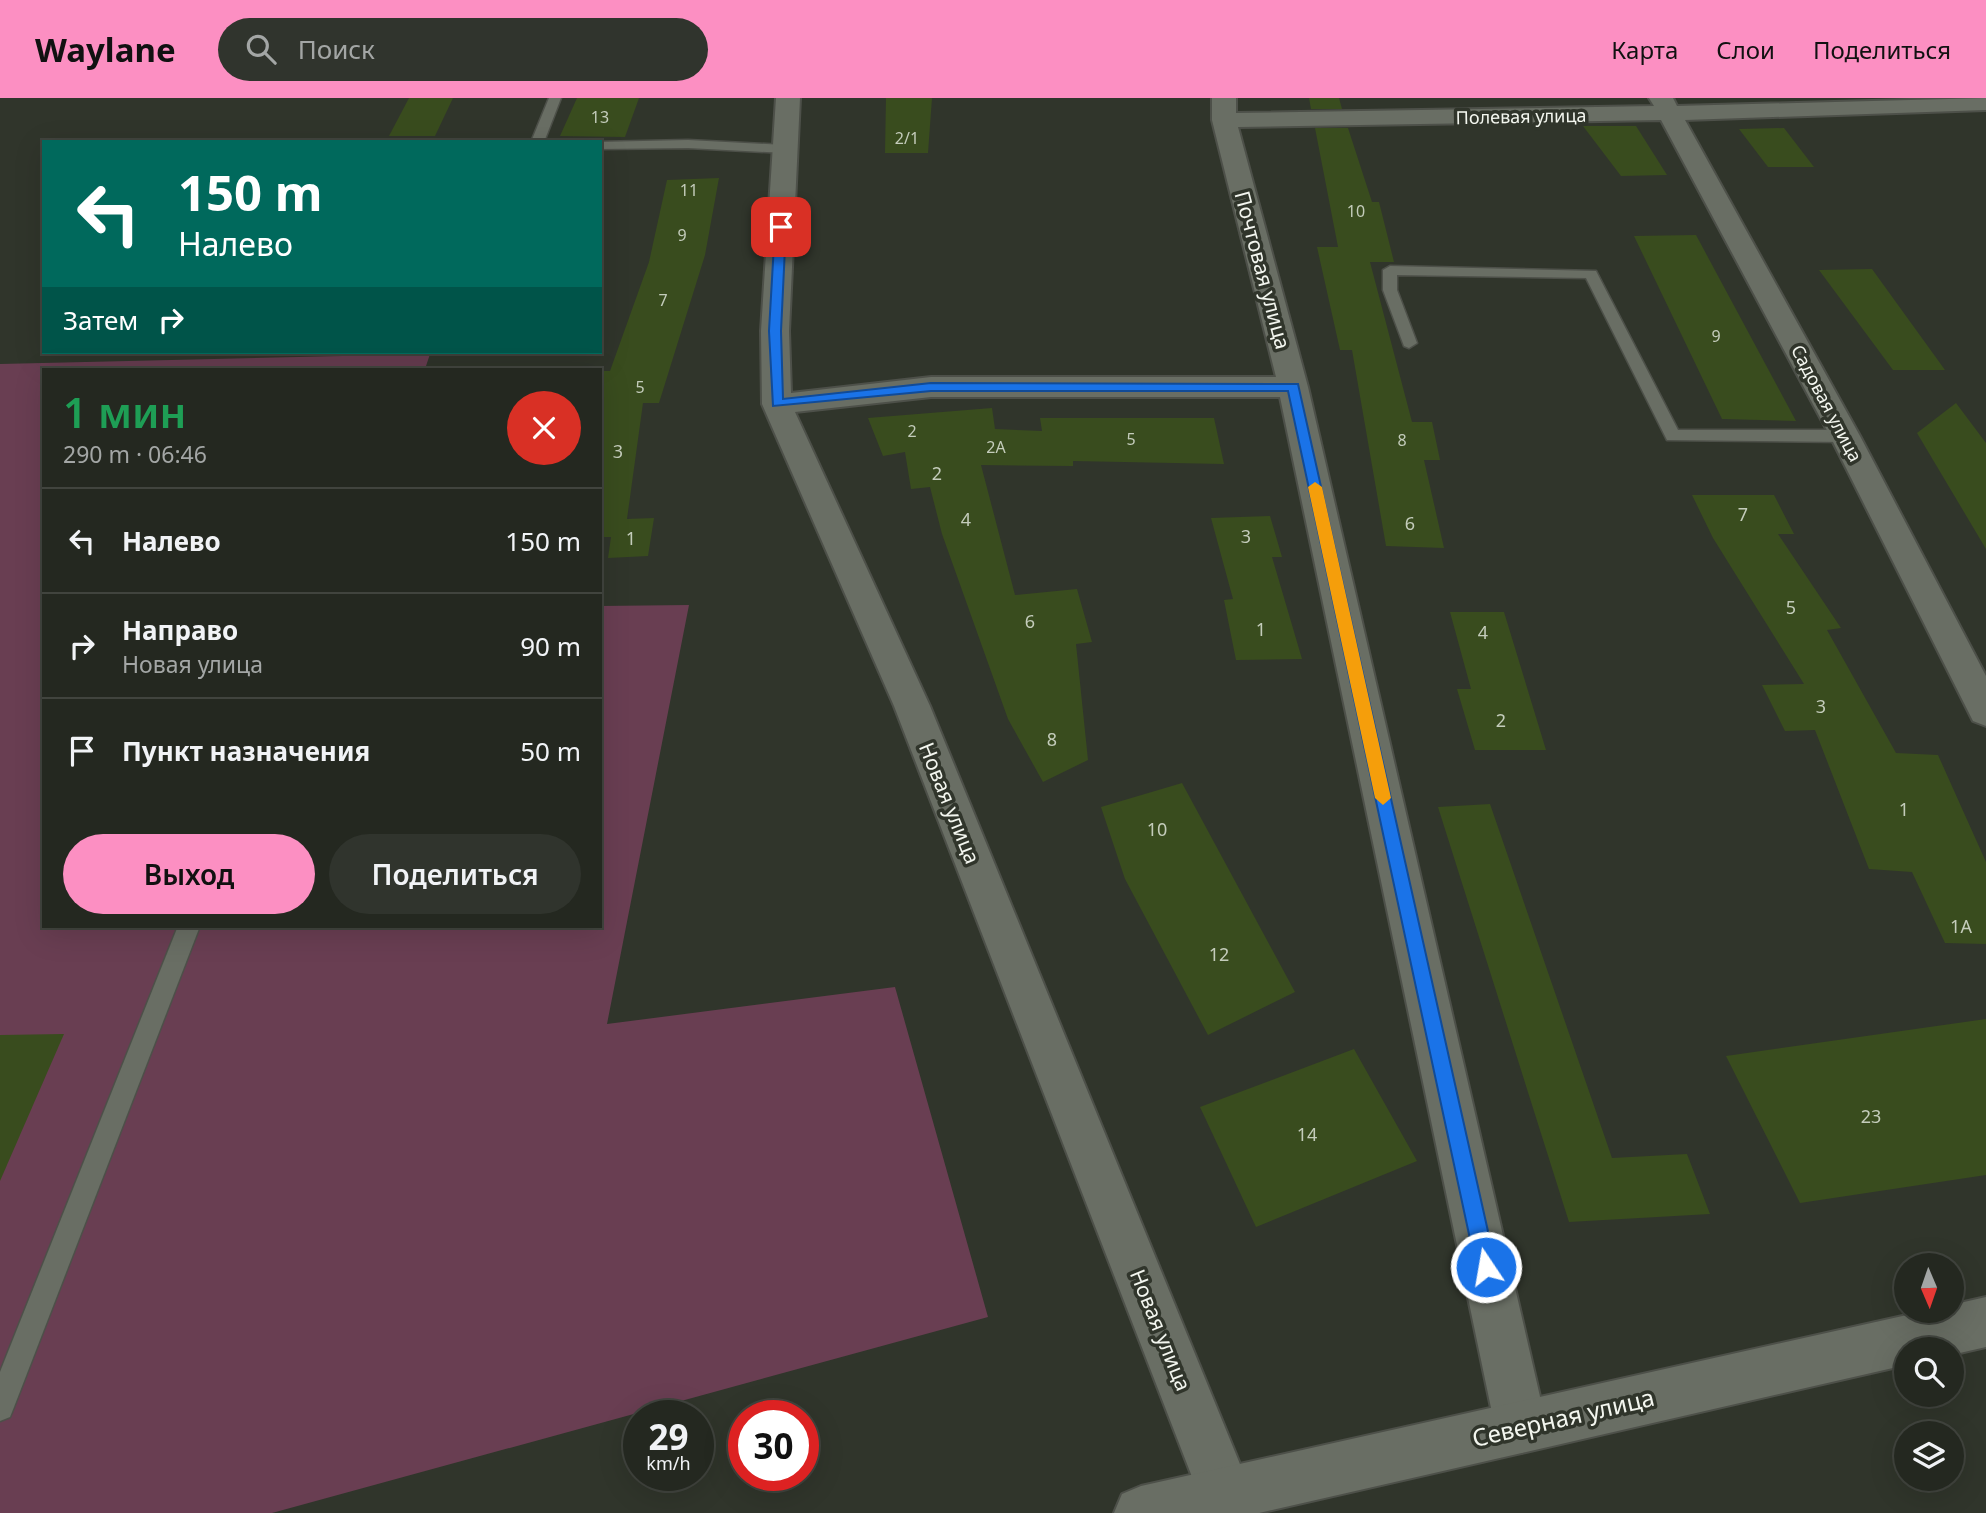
<!DOCTYPE html>
<html lang="ru">
<meta charset="utf-8">
<style>
:root{--surface:#242820;--page:#30342d;--text:#f1f3f6;--muted:#a3a6a5;--line:#41443e;--accent:#fc8fc2}
body{margin:0;font-family:"Noto Sans",sans-serif;background:var(--page);color:var(--text);height:100vh;display:flex;flex-direction:column;font-size:26px;white-space:nowrap}
*{box-sizing:border-box;margin:0}
p{font-size:23px;color:var(--muted)}
.icon{flex:none;width:38px;height:38px;fill:none;stroke:currentColor;stroke-width:2;stroke-linecap:round;stroke-linejoin:round}
.map{position:relative;flex:1;overflow:hidden}
.drawer{position:absolute;left:42px;top:270px;width:560px;height:560px;display:flex;flex-direction:column;background:var(--surface);border-radius:0px;box-shadow:0 7px 28px #0002,0 0 0 2px var(--line)}
.drawer>*{flex:none}
.top-card{position:absolute;left:42px;top:42px;width:560px;height:214px;border-radius:0px;box-shadow:0 7px 28px #0002,0 0 0 2px var(--line);background:#00695c;color:#fff;overflow:hidden}
.needle{width:46px;rotate:178deg}
.controls{position:absolute;left:1894px;top:1155px;display:grid;gap:14px}
.controls a{display:grid;place-items:center;width:70px;height:70px;border-radius:50%;background:var(--surface);box-shadow:0 7px 28px #0002,0 0 0 2px var(--line);font-size:35px}
.speed{position:absolute;left:623px;top:1302px;display:flex;gap:14px;font-size:35px;font-weight:700;text-align:center}
.speed>*{display:grid;place-content:center;width:91px;height:91px;border-radius:50%;background:var(--surface);box-shadow:0 7px 28px #0002,0 0 0 2px var(--line);line-height:1}
.speed small{font-size:18px;font-weight:400}
.speed .limit{border:10px solid #d22;background:#fff;color:#111}
.pin{position:absolute;display:grid;place-items:center;width:60px;height:60px;color:#fff;margin:-30px;border-radius:14px;box-shadow:0 4px 10px #0006}
.me{position:absolute;width:77px;margin:-38px;rotate:348deg;stroke-linejoin:round;filter:drop-shadow(0 0 5px #0008)}
.turn{display:flex;align-items:center;gap:24px;height:147px;padding:0 21px;font-size:32px}
.turn .icon{width:91px;height:91px;stroke-width:2.5}
.turn b{display:block;font-size:49px;line-height:60px}
.then{display:flex;align-items:center;height:66px;padding:0 21px;background:#0003;gap:14px;font-size:26px}
.round{display:grid;place-items:center;flex:none;width:74px;height:74px;border-radius:37px;background:var(--page)}
.summary{display:flex;align-items:center;justify-content:space-between;height:119px;padding:0 21px}
h1{font-size:42px;font-weight:600;line-height:52px;color:#1e9e55}
.button{display:flex;gap:14px;margin-top:auto;padding:14px 21px}
.button a{flex:1;height:80px;border-radius:42px;background:var(--accent);color:#111;font-size:28px;font-weight:600;line-height:80px;text-align:center}
.button a+a{background:var(--page);color:var(--text)}
ul{padding:0;list-style:none}
li{display:flex;align-items:center;gap:21px;height:105px;padding:0 21px;border-top:2px solid var(--line)}
li div{flex:1}
li b{display:block;font-size:26px}
li em{font-style:normal}
header{display:flex;align-items:center;gap:42px;box-sizing:border-box;height:98px;padding:0 35px;background:var(--accent);color:#111}
header strong{font-size:33px}
nav{display:flex;gap:38px;margin-inline-start:auto;font-size:24px}
.search{width:490px;height:63px;background:var(--page);display:flex;align-items:center;gap:18px;box-sizing:border-box;padding:0 24px;border-radius:38px;color:var(--muted);font-size:26px}
.map>svg:first-child{display:block}
.green{fill:#693e52}
.building{fill:#394c1e}
.lines{fill:none;stroke-linecap:round;stroke-linejoin:round}
.service-casing{stroke:#4d5049;stroke-width:3}
.minor-casing{stroke:#4d5049;stroke-width:4}
.tertiary-casing{stroke:#4d5049;stroke-width:4}
.service{fill:#696e64;fill-rule:evenodd}
.minor{fill:#696e64;fill-rule:evenodd}
.tertiary{fill:#696e64;fill-rule:evenodd}
.route{fill:#1a73e8;stroke:#114b97;stroke-width:2}
.slow{fill:#f59e0b}
.labels{text-anchor:middle;dominant-baseline:central;stroke-width:7;stroke-linejoin:round;paint-order:stroke}
.far-number-label{font-size:16px;fill:#c4ccbb}
.far-street-label{font-size:18px;fill:#f3f6ef;stroke:#30352b}
.number-label{font-size:18px;fill:#c4ccbb}
.street-label{font-size:21px;fill:#f3f6ef;stroke:#30352b}
.near-street-label{font-size:24px;fill:#f3f6ef;stroke:#30352b}
</style>
<header>
<strong>Waylane</strong>
<div class="search"><svg class="icon" aria-label="search" viewBox="0 0 24 24"><circle cx="10" cy="10" r="6"/><path d="M15 15l6 6"/></svg>Поиск</div>
<nav><a>Карта</a><a>Слои</a><a>Поделиться</a></nav>
</header>
<div class="map">
<svg width="1986" height="1415" viewBox="0 0 1986 1415">
<rect width="100%" height="100%" fill="#30352b"/>
<polygon class="green" points="430,256 425,271 44,271 44,828 600,828 600,508 689,507 607,926 895,889 988,1219 272,1415 0,1415 0,266"/>
<g class="building">
<polygon points="409,0 453,0 435,38 389,38"/>
<polygon points="577,0 639,0 625,39 560,38"/>
<polygon points="886,0 932,0 928,55 885,55"/>
<polygon points="1309,0 1339,0 1342,11 1311,11"/>
<polygon points="1583,28 1636,28 1667,77 1621,78"/>
<polygon points="1315,30 1348,30 1372,104 1379,104 1394,164 1370,164 1412,324 1432,324 1440,362 1424,362 1444,450 1386,448 1352,252 1340,252 1317,149 1338,149"/>
<polygon points="1784,30 1814,69 1768,69 1739,31"/>
<polygon points="719,80 705,157 659,305 643,305 627,421 654,420 648,458 608,460 611,439 600,439 600,273 610,273 649,164 667,82"/>
<polygon points="1696,137 1796,323 1722,321 1634,138"/>
<polygon points="1872,171 1945,272 1893,272 1819,172"/>
<polygon points="1956,305 1986,345 1986,451 1917,335"/>
<polygon points="992,310 995,331 1042,333 1040,320 1214,320 1224,366 1073,363 1073,368 981,367 1015,497 1077,491 1092,544 1076,546 1088,662 1043,684 1008,621 942,436 930,389 911,391 905,354 883,358 868,320"/>
<polygon points="1692,397 1774,397 1794,436 1778,436 1841,530 1827,532 1896,655 1938,657 1986,764 1986,846 1945,845 1912,774 1869,771 1815,632 1785,633 1762,587 1804,586 1713,440"/>
<polygon points="1270,418 1282,459 1272,459 1302,561 1236,562 1224,502 1233,501 1211,420"/>
<polygon points="1450,514 1504,514 1546,652 1475,652 1457,591 1471,591"/>
<polygon points="1182,685 1295,894 1208,937 1125,781 1101,709"/>
<polygon points="1490,706 1612,1060 1687,1056 1710,1116 1569,1124 1438,709"/>
<polygon points="1986,921 1986,1077 1800,1105 1726,958"/>
<polygon points="64,936 0,1083 0,937"/>
<polygon points="1354,951 1417,1063 1256,1129 1200,1009"/>
</g>
<g class="lines">
<defs>
<g id="service">
<polygon points="549,0 561,0 544,44 531,44"/>
<polygon points="688,42 785,47 792,51 785,55 688,50 600,51 600,44 597,44"/>
<polygon points="1390,168 1596,173 1678,332 1845,332 1853,338 1845,344 1667,342 1586,180 1397,177 1397,192 1417,245 1409,250 1404,248 1383,192 1383,172"/>
<polygon points="178,828 200,828 14,1309 10,1319 0,1323 0,1274"/>
</g>
<polygon id="minor" points="776,0 800,0 789,233 791,295 931,279 1276,279 1212,22 1212,0 1236,0 1236,15 1654,8 1649,0 1673,0 1677,8 1986,0 1986,12 1685,22 1860,338 1986,578 1986,628 1973,623 1830,338 1661,22 1238,29 1308,289 1547,1329 1539,1347 1521,1355 1503,1347 1495,1329 1280,299 931,299 795,314 930,608 1260,1415 1206,1415 894,608 762,306 761,233"/>
<polygon id="tertiary" points="1986,1199 1986,1249 1951,1257 1951,1251 1906,1251 1906,1267 1259,1415 1114,1415 1122,1396 1141,1388 1925,1213 1951,1213 1951,1207"/>
</defs>
<use href="#service" class="service-casing"/>
<use href="#minor" class="minor-casing"/>
<use href="#tertiary" class="tertiary-casing"/>
<use href="#service" class="service"/>
<use href="#minor" class="minor"/>
<use href="#tertiary" class="tertiary"/>
</g>
<polygon class="route" points="781,126 786,129 781,233 783,301 931,285 1298,286 1496,1169 1493,1176 1486,1179 1479,1176 1476,1169 1288,293 931,293 773,308 769,233 775,129"/>
<polygon class="slow" points="1315,384 1322,389 1391,700 1383,707 1375,700 1308,389"/>
<g class="labels">
<g class="far-number-label">
<text x="600" y="19">13</text>
<text x="907" y="40">2/1</text>
<text x="689" y="92">11</text>
<text x="1356" y="113">10</text>
<text x="682" y="137">9</text>
<text x="663" y="202">7</text>
<text x="1716" y="238">9</text>
<text x="640" y="289">5</text>
<text x="912" y="333">2</text>
<text x="1131" y="341">5</text>
<text x="1402" y="342">8</text>
<text x="996" y="349">2А</text>
</g>
<g class="far-street-label">
<text transform="translate(1521 18) rotate(-1)">Полевая улица</text>
<text transform="translate(1827 305) rotate(62)">Садовая улица</text>
</g>
<g class="number-label">
<text x="618" y="353">3</text>
<text x="937" y="375">2</text>
<text x="1743" y="416">7</text>
<text x="966" y="421">4</text>
<text x="1410" y="425">6</text>
<text x="1246" y="438">3</text>
<text x="631" y="440">1</text>
<text x="1791" y="509">5</text>
<text x="1030" y="523">6</text>
<text x="1261" y="531">1</text>
<text x="1483" y="534">4</text>
<text x="1821" y="608">3</text>
<text x="1501" y="622">2</text>
<text x="1052" y="641">8</text>
<text x="1904" y="711">1</text>
<text x="1157" y="731">10</text>
<text x="1961" y="828">1А</text>
<text x="1219" y="856">12</text>
<text x="1871" y="1018">23</text>
<text x="1307" y="1036">14</text>
</g>
<g class="street-label">
<text transform="translate(1263 172) rotate(75)">Почтовая улица</text>
<text transform="translate(950 705) rotate(68)">Новая улица</text>
<text transform="translate(1161 1232) rotate(68)">Новая улица</text>
</g>
<g class="near-street-label">
<text transform="translate(1563 1319) rotate(-13)">Северная улица</text>
</g>
</g>
</svg>
<div class="controls">
<a><svg class="needle" viewBox="-14 -14 28 28"><path d="M0-13l5 13h-10z" fill="#e53935"/><path d="M0 13l5-13h-10z" fill="#a3a6a5"/></svg></a>
<a><svg class="icon" aria-label="search" viewBox="0 0 24 24"><circle cx="10" cy="10" r="6"/><path d="M15 15l6 6"/></svg></a>
<a><svg class="icon" aria-label="layers" viewBox="0 0 24 24"><path d="M12 4l9 5-9 5-9-5zM3 14l9 5 9-5"/></svg></a>
</div>
<div class="speed"><div>29<small>km/h</small></div><div class="limit">30</div></div>
<div class="pin" style="left:781px;top:129px;background:#d93025"><svg class="icon" aria-label="arrive" viewBox="0 0 24 24"><path d="M6 21V4h12l-3 4 3 4H6"/></svg></div>
<svg class="me" style="left:1486px;top:1169px" viewBox="-20 -20 40 40"><circle r="17" fill="#1a73e8" stroke="#fff" stroke-width="3"/><path d="M0-11L8 9 0 5-8 9z" fill="#fff"/></svg>
<div class="top-card">
<div class="turn"><svg class="icon" aria-label="left" viewBox="0 0 24 24"><path d="M17 20v-9H6M10 6l-5 5 5 5"/></svg><div><b>150 m</b>Налево</div></div>
<div class="then">Затем<svg class="icon" aria-label="right" viewBox="0 0 24 24"><path d="M7 20v-9h11M14 6l5 5-5 5"/></svg></div>
</div>
<section class="drawer">
<div class="summary"><div><h1>1 мин</h1><p>290 m · 06:46</p></div><a class="round" style="background:#d93025;color:#fff"><svg class="icon" aria-label="close" viewBox="0 0 24 24"><path d="M6 6l12 12M18 6L6 18"/></svg></a></div>
<ul>
<li><svg class="icon" aria-label="left" viewBox="0 0 24 24"><path d="M17 20v-9H6M10 6l-5 5 5 5"/></svg><div><b>Налево</b></div><em>150 m</em></li>
<li><svg class="icon" aria-label="right" viewBox="0 0 24 24"><path d="M7 20v-9h11M14 6l5 5-5 5"/></svg><div><b>Направо</b><p>Новая улица</p></div><em>90 m</em></li>
<li><svg class="icon" aria-label="arrive" viewBox="0 0 24 24"><path d="M6 21V4h12l-3 4 3 4H6"/></svg><div><b>Пункт назначения</b></div><em>50 m</em></li>
</ul>
<div class="button"><a>Выход</a><a>Поделиться</a></div>
</section>
</div>
